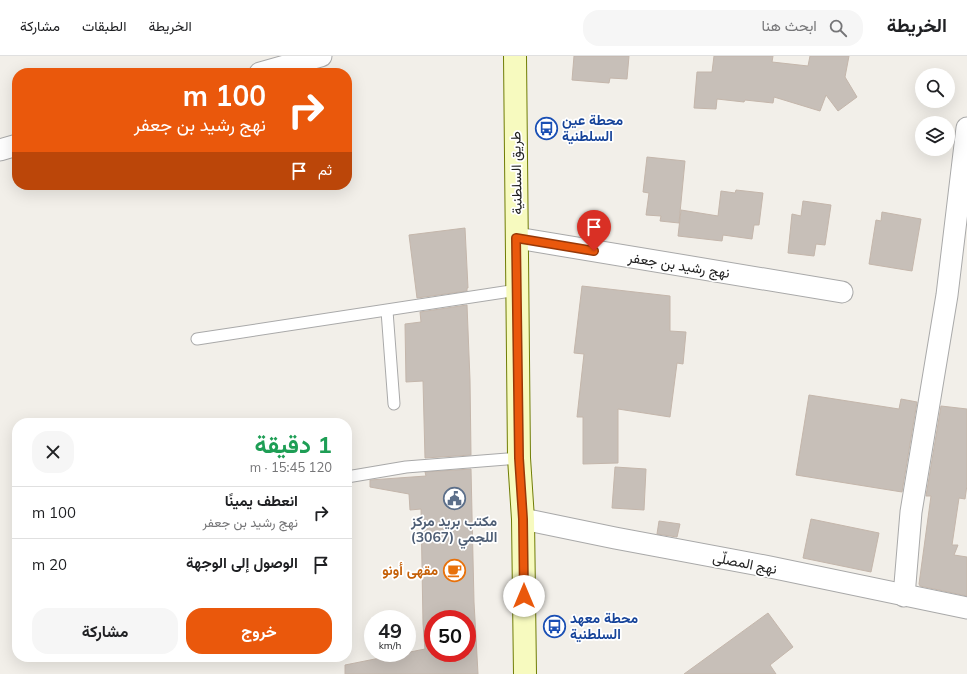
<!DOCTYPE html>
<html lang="ar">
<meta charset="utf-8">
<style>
:root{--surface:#fff;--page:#f6f6f6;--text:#202124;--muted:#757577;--line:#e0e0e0;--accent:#ea580c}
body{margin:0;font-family:Mulish,Vazirmatn,sans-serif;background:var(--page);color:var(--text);direction:rtl;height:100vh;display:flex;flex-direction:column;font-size:15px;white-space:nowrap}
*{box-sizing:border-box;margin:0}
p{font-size:13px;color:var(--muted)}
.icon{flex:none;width:22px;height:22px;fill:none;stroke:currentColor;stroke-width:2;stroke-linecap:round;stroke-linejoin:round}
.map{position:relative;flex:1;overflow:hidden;direction:ltr}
.panel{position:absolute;left:12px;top:362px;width:340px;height:244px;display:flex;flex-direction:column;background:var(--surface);border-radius:16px;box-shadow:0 4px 16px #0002;direction:rtl}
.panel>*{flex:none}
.banner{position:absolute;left:12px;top:12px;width:340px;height:122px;border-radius:16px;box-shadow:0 4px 16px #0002;direction:rtl;background:#ea580c;color:#fff;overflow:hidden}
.tools{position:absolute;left:915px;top:12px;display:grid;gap:8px}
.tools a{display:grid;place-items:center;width:40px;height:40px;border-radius:50%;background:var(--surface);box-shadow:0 4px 16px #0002;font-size:20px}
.speed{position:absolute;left:364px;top:554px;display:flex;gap:8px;font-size:20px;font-weight:700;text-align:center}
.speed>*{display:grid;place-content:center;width:52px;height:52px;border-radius:50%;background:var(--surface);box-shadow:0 4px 16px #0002;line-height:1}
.speed small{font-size:10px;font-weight:400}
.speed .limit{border:6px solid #d22;background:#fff;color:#111}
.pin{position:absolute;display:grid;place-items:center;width:34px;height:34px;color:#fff;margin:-41px -17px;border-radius:50% 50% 50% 0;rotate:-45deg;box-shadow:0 0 4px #0007}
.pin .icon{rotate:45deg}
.me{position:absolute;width:44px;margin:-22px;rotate:0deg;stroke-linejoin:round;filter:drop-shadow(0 0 3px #0008)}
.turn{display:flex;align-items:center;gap:14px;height:84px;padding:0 20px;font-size:18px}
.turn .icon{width:52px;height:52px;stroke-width:2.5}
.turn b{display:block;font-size:28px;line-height:34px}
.then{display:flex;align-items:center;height:38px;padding:0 20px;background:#0003;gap:8px;font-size:15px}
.round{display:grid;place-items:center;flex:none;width:42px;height:42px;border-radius:16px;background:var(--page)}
.headline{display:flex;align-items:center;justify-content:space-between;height:68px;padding:0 20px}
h1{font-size:24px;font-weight:700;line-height:30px;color:#1e9e55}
.primary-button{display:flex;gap:8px;margin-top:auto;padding:8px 20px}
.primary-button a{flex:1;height:46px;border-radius:16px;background:var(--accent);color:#fff;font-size:16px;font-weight:700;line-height:46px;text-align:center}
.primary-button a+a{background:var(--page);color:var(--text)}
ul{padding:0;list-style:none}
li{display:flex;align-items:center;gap:12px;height:52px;padding:0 20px;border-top:1px solid var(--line)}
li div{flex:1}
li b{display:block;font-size:15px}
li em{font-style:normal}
header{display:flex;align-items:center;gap:24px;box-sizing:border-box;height:56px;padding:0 20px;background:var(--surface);border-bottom:1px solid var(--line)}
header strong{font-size:19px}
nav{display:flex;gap:22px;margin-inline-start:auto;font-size:14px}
.search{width:280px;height:36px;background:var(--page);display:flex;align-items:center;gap:10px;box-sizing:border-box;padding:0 14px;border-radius:16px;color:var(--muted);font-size:15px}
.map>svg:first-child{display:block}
.building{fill:#c7bfb8;stroke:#c4b6ab;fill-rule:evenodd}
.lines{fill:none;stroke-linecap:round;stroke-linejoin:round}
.lane-casing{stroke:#a9a9a9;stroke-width:13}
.street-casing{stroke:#a9a9a9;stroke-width:23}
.secondary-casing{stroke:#707d05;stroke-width:24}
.lane{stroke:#fff;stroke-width:11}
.street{stroke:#fff;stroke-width:21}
.secondary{stroke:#f7fabf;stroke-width:22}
.route-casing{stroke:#983908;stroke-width:10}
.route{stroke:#ea580c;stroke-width:7}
.labels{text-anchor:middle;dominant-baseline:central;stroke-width:3.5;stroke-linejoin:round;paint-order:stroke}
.transit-label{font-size:14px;font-weight:bold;fill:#164399;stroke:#fff;text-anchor:start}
.street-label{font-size:14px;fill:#222;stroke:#fff}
.service-label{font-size:14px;font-weight:bold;fill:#4e5e75;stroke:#fff}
.food-label{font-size:14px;font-weight:bold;fill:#c56008;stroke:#fff;text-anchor:end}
</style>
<header>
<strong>الخريطة</strong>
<div class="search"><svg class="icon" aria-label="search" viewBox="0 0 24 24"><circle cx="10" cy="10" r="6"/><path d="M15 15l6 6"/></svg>ابحث هنا</div>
<nav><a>الخريطة</a><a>الطبقات</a><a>مشاركة</a></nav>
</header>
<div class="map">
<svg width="967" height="618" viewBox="0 0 967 618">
<rect width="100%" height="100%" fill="#f2efe9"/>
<g class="building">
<polygon points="574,0 629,0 627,23 610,22 609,27 572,24"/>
<polygon points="714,0 773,0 772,6 808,10 810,0 849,0 845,21 857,41 838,55 826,39 820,55 774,41 773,47 745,44 744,46 717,43 716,53 694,52 697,16 712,16"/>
<polygon points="647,101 685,105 679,167 660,165 661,160 646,159 649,137 643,136"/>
<polygon points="736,134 763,137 759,169 754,169 752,183 723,179 722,185 678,180 681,154 718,160 721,135 735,137"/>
<polygon points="803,145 831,149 825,189 816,188 814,200 788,197 792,158 801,160"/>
<polygon points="882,156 921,163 912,215 869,208 876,164 881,165"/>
<polygon points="465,172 468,232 467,232 467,235 417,242 409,179"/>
<polygon points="582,230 670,240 670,275 686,276 683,308 677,307 670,361 618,353 618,407 583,408 583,361 577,361 584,298 574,297"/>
<polygon points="467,249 470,324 471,399 425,402 423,325 406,326 405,268 421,266 420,256"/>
<polygon points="809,339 899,353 901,343 917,346 902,436 796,419"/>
<polygon points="941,350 967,353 967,429 965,443 959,442 952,489 958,489 954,499 967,501 967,540 920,530 919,528 931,440 926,440"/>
<polygon points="615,411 646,413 644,454 612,452"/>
<path d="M471 413 474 546 478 618H345V609L425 593 423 568 421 453 410 454 409 438 370 431V424L426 420 425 416ZM433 563H467V597H433Z"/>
<polygon points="811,463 879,477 871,516 803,502"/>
<polygon points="659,465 680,468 677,481 657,478"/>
<polygon points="768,557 793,591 770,609 776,618 684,618"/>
</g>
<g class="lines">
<defs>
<g id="lane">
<polyline points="387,255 394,348"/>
<polyline points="197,283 517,234"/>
<polyline points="347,421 406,411 519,402"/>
</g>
<g id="street">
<polyline points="260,17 321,0"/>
<polyline points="0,94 17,89"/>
<polyline points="517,182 842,236"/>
<polyline points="523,463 615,482 770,511 967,552"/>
<polyline points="904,540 911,456 947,239 967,72"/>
</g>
<polyline id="secondary" points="515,0 519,402 523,463 525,618"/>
</defs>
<use href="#lane" class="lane-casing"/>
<use href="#street" class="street-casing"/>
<use href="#secondary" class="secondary-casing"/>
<use href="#lane" class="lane"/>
<use href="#street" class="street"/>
<use href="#secondary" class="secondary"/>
</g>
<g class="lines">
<defs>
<polyline id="route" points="524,540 523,463 519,402 516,182 594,195"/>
</defs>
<use href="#route" class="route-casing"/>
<use href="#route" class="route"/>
</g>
<defs>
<symbol id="bus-ring" viewBox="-11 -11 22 22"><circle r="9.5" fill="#fff" stroke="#1a4fb4" stroke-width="1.5"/><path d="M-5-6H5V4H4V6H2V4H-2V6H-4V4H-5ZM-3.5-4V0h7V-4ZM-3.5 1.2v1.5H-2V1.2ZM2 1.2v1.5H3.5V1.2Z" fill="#1a4fb4"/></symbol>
<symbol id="civic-ring" viewBox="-11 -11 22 22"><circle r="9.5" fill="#fff" stroke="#5c6f8a" stroke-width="1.5"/><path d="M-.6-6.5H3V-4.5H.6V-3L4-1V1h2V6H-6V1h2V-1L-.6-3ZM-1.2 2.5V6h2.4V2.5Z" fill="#5c6f8a"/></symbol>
<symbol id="cafe-ring" viewBox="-11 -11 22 22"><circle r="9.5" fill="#fff" stroke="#e8710a" stroke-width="1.5"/><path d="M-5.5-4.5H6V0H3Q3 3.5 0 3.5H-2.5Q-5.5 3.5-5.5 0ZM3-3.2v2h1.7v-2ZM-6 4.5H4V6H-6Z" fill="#e8710a"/></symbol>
</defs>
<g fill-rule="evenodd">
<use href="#bus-ring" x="534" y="60" width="25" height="25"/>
<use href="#civic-ring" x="442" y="430" width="25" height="25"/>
<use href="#cafe-ring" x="442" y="502" width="25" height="25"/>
<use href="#bus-ring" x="542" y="558" width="25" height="25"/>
</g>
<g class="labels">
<g class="transit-label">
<text x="562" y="64">محطة عين<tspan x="562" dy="16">السلطنية</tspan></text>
<text x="570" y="562">محطة معهد<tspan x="570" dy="16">السلطنية</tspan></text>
</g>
<g class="street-label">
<text transform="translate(516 117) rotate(-91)">طريق السلطنية</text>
<text transform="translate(679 209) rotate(9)">نهج رشيد بن جعفر</text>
<text transform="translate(745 507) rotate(11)">نهج المصلّى</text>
</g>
<g class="service-label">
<text x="454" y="465">مكتب بريد مركز<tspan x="454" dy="16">اللجمي (3067)</tspan></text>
</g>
<g class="food-label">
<text x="438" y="514">مقهى أونو</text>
</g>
</g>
</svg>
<div class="tools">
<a><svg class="icon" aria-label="search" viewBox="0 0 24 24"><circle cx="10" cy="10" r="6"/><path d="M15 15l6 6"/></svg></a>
<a><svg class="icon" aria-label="layers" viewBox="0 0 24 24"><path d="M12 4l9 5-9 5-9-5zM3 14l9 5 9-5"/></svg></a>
</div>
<div class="speed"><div>49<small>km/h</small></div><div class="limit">50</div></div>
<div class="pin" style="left:594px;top:195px;background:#d93025"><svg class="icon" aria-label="arrive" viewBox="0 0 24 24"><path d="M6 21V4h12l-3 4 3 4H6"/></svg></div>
<svg class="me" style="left:524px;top:540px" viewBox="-20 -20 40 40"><circle r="19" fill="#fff"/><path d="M0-13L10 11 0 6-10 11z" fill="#ea580c"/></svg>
<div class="banner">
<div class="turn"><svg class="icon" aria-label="right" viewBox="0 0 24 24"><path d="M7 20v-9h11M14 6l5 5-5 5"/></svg><div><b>100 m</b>نهج رشيد بن جعفر</div></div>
<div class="then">ثم<svg class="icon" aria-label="arrive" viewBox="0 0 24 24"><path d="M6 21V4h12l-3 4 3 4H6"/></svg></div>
</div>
<section class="panel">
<div class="headline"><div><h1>1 دقيقة</h1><p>120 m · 15:45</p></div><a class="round"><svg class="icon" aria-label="close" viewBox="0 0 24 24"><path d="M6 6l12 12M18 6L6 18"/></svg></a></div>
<ul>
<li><svg class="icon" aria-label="right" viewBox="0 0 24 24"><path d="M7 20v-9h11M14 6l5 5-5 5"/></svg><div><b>انعطف يمينًا</b><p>نهج رشيد بن جعفر</p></div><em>100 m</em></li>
<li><svg class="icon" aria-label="arrive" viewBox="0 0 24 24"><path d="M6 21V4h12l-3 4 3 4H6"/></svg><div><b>الوصول إلى الوجهة</b></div><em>20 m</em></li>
</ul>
<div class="primary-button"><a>خروج</a><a>مشاركة</a></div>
</section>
</div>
